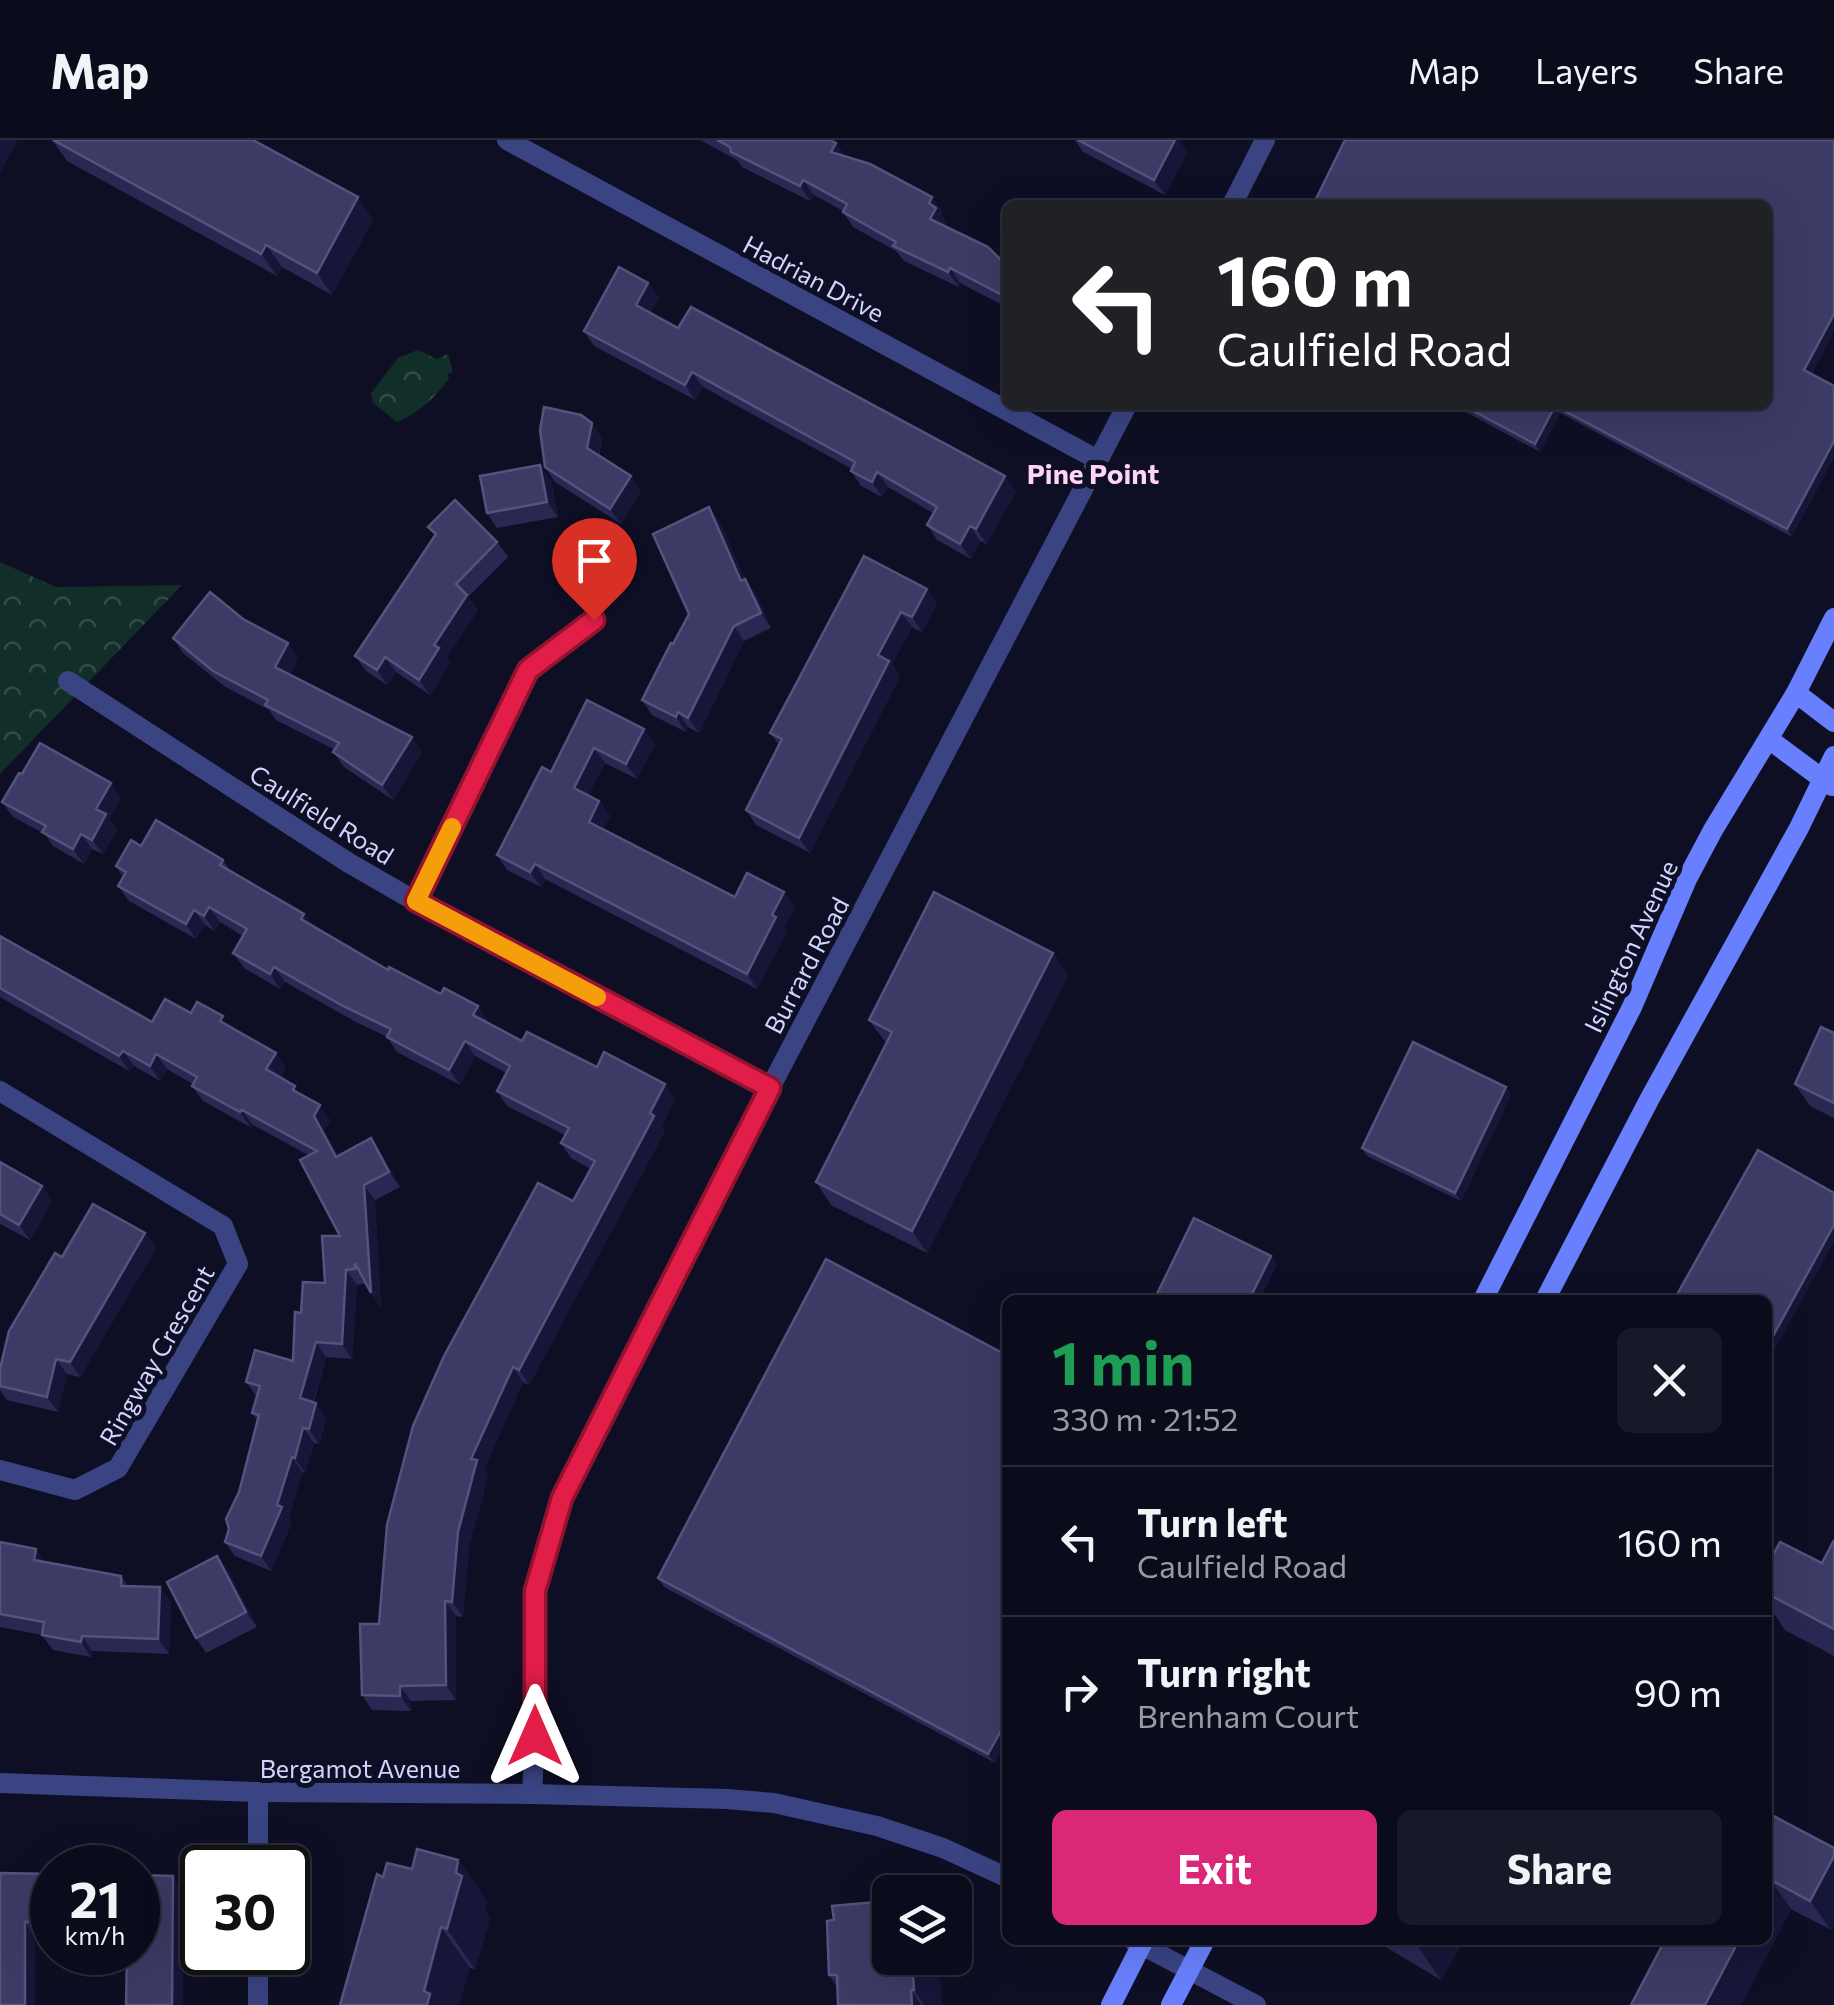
<!DOCTYPE html>
<meta charset="utf-8">
<style>
:root{--surface:#0a0b1b;--page:#181928;--text:#f1f3f6;--muted:#999ba3;--line:#2a2b3a;--accent:#db2777}
body{margin:0;font-family:Commissioner,sans-serif;background:var(--page);color:var(--text);height:100vh;display:flex;flex-direction:column;font-size:38px;white-space:nowrap}
*{box-sizing:border-box;margin:0}
p{font-size:32px;color:var(--muted)}
.icon{flex:none;width:55px;height:55px;fill:none;stroke:currentColor;stroke-width:2;stroke-linecap:round;stroke-linejoin:round}
.map{position:relative;flex:1;overflow:hidden}
.drawer{position:absolute;left:1002px;top:1155px;width:770px;height:650px;display:flex;flex-direction:column;background:var(--surface);border-radius:15px;box-shadow:0 10px 40px #0002,0 0 0 2px var(--line)}
.drawer>*{flex:none}
.top-card{position:absolute;left:1002px;top:60px;width:770px;height:210px;border-radius:15px;box-shadow:0 10px 40px #0002,0 0 0 2px var(--line);background:#202124;color:#fff;overflow:hidden}
.tools{position:absolute;left:872px;top:1735px;display:grid;gap:20px}
.tools a{display:grid;place-items:center;width:100px;height:100px;border-radius:15px;background:var(--surface);box-shadow:0 10px 40px #0002,0 0 0 2px var(--line);font-size:50px}
.speed{position:absolute;left:30px;top:1705px;display:flex;gap:20px;font-size:50px;font-weight:700;text-align:center}
.speed>*{display:grid;place-content:center;width:130px;height:130px;border-radius:50%;background:var(--surface);box-shadow:0 10px 40px #0002,0 0 0 2px var(--line);line-height:1}
.speed small{font-size:25px;font-weight:400}
.speed .limit{border:5px solid #111;border-radius:15px;background:#fff;color:#111}
.pin{position:absolute;display:grid;place-items:center;width:85px;height:85px;color:#fff;margin:-102px -42px;border-radius:50% 50% 50% 0;rotate:-45deg;box-shadow:0 0 10px #0007}
.pin .icon{rotate:45deg}
.me{position:absolute;width:110px;margin:-55px;rotate:0deg;stroke-linejoin:round;filter:drop-shadow(0 0 8px #0008)}
.turn{display:flex;align-items:center;gap:35px;height:210px;padding:0 50px;font-size:45px}
.turn .icon{width:130px;height:130px;stroke-width:2.5}
.turn b{display:block;font-size:70px;line-height:85px}
.round{display:grid;place-items:center;flex:none;width:105px;height:105px;border-radius:15px;background:var(--page)}
.summary{display:flex;align-items:center;justify-content:space-between;height:170px;padding:0 50px}
h1{font-size:60px;font-weight:700;line-height:75px;color:#1e9e55}
.primary-button{display:flex;gap:20px;margin-top:auto;padding:20px 50px}
.primary-button a{flex:1;height:115px;border-radius:15px;background:var(--accent);color:#fff;font-size:40px;font-weight:700;line-height:115px;text-align:center}
.primary-button a+a{background:var(--page);color:var(--text)}
ul{padding:0;list-style:none}
li{display:flex;align-items:center;gap:30px;height:150px;padding:0 50px;border-top:2px solid var(--line)}
li div{flex:1}
li b{display:block;font-size:38px}
li em{font-style:normal}
header{display:flex;align-items:center;gap:60px;box-sizing:border-box;height:140px;padding:0 50px;background:var(--surface);border-bottom:2px solid var(--line)}
header strong{font-size:48px}
nav{display:flex;gap:55px;margin-inline-start:auto;font-size:35px}
.map>svg:first-child{display:block}
.park{fill:url(#park-crowns)}
.lines{fill:none;stroke-linecap:round;stroke-linejoin:round}
.street{stroke:#3a4483;stroke-width:20}
.secondary{stroke:#6980fe;stroke-width:20}
.wall{fill:#292852}
.shaded-wall{fill:#161638}
.building{fill:#3b3b65;stroke:#53537d;stroke-width:2.5}
.route-casing{stroke:#92132f;stroke-width:25}
.route{stroke:#e11d48;stroke-width:18}
.slow{stroke:#f59e0b;stroke-width:18}
.labels{text-anchor:middle;dominant-baseline:central;stroke-width:10;stroke-linejoin:round;paint-order:stroke}
.street-label{font-size:25px;fill:#d2d5ff;stroke:#0e0f24}
.neighbourhood-label{font-size:28px;font-weight:bold;fill:#ffd4f7;stroke:#0e0f24}
</style>
<header>
<strong>Map</strong>
<nav><a>Map</a><a>Layers</a><a>Share</a></nav>
</header>
<div class="map">
<svg width="1834" height="1865" viewBox="0 0 1834 1865">
<defs>
<pattern id="park-crowns" width="20" height="18" patternUnits="userSpaceOnUse" patternTransform="scale(2.5)"><rect width="20" height="18" fill="#112e28"/><path d="M2 6a3 3 0 1 1 6 0M12 15a3 3 0 1 1 6 0" fill="none" stroke="#334b48"/></pattern>
</defs>
<rect width="100%" height="100%" fill="#0e0f24"/>
<g class="park">
<path d="M418 210 437 219 448 214 453 232 447 234 449 238C435 258 420 272 397 282L373 263 371 253 398 218Z"/>
<polygon points="0,422 56,447 182,445 0,634"/>
</g>
<g class="lines">
<g class="street">
<polyline points="507,0 1098,320"/>
<polyline points="1232,65 1265,0"/>
<polyline points="68,541 349,723 415,761 770,948"/>
<polyline points="415,761 529,530 594,480"/>
<polyline points="0,951 223,1086 238,1124 118,1328 75,1350 0,1330"/>
<polyline points="0,1643 258,1652 532,1654 727,1659 774,1663 877,1686 943,1708 1008,1738"/>
<polyline points="258,1652 258,1728"/>
<polyline points="532,1654 535,1596 535,1451 563,1358 770,948 1127,265"/>
<polyline points="1132,1800 1256,1865"/>
<polyline points="258,1865 258,1812"/>
</g>
<g class="secondary">
<polyline points="1796,553 1834,582"/>
<polyline points="1770,600 1832,646"/>
<polyline points="1483,1160 1632,867 1687,739 1713,690 1796,553 1834,478"/>
<polyline points="1545,1160 1649,960 1799,688 1834,616"/>
<polyline points="1111,1865 1144,1800"/>
<polyline points="1171,1865 1205,1800"/>
</g>
</g>
<g class="wall">
<polygon points="52,0 373,80 332,155 282,127 277,136 67,21"/>
<polygon points="700,0 794,0 836,3 845,17 932,57 942,72 941,75 947,83 945,86 1008,127 1008,168 960,143 959,147 904,121 896,111 853,87 843,72 843,71 814,55 810,61 742,27 737,20"/>
<polygon points="1075,0 1178,0 1187,12 1165,55 1083,12"/>
<polygon points="1834,0 1834,191 1812,233 1792,397 1560,273 1540,312 1453,265 1768,265"/>
<polygon points="648,143 659,158 650,173 678,188 1016,351 987,404 980,401 971,419 937,400 927,385 933,373 888,347 882,357 861,346 851,331 852,329 703,247 695,260 594,206 584,191"/>
<polygon points="602,298 599,316 631,336 641,351 621,384 555,342 545,327"/>
<polygon points="551,340 558,377 497,388 487,373"/>
<polygon points="720,382 745,440 756,454 771,488 744,501 699,593 688,587 686,592 652,575 642,560 689,474"/>
<polygon points="428,387 497,402 508,417 468,457 478,470 446,518 450,523 430,555 396,532 387,545 366,531 355,516 435,396"/>
<polygon points="864,416 937,464 922,492 912,487 892,524 900,536 810,713 756,685 746,670 779,605 770,593"/>
<polygon points="243,479 298,518 290,535 422,612 393,660 344,627 333,612 335,610 276,580 269,570 224,546 183,513 173,498"/>
<polygon points="587,560 644,589 655,604 637,639 605,623 588,655 599,661 610,676 603,689 735,757 795,767 784,788 787,792 757,849 545,739 541,747 507,730 497,715 551,632"/>
<polygon points="22,634 111,643 121,658 109,679 117,689 103,714 92,709 84,724 53,706 45,694 13,677 2,662"/>
<polygon points="141,706 223,720 231,732 304,774 314,787 388,830 441,854 478,866 488,881 487,883 522,901 597,927 675,959 662,986 665,991 529,1245 523,1242 484,1329 488,1335 469,1407 463,1477 456,1476 456,1560 411,1561 411,1571 372,1570 362,1555 379,1484 573,1061 591,1029 571,1018 561,1003 565,995 507,966 497,951 506,933 475,916 460,945 397,912 387,897 354,881 285,842 280,849 244,828 233,813 243,796 220,782 215,791 205,785 196,799 129,761 118,746 123,737 116,726"/>
<polygon points="0,796 152,882 191,873 231,887 276,913 286,928 281,937 330,980 324,991 338,1016 381,1013 400,1047 375,1060 381,1168 365,1144 357,1145 352,1219 326,1217 314,1262 326,1278 319,1304 314,1303 305,1333 302,1332 289,1377 292,1382 271,1431 235,1416 225,1402 229,1389 257,1280 252,1273 257,1257 246,1242 293,1221 301,1173 325,1143 340,1096 308,1015 253,985 250,987 203,961 192,946 193,944 167,929 160,941 134,926 129,931 0,857"/>
<polygon points="1053,813 1068,835 927,1113 831,1065 816,1042 886,903 869,880"/>
<polygon points="1834,893 1834,978 1810,966 1795,944"/>
<polygon points="1511,955 1461,1061 1367,1016 1362,1008"/>
<polygon points="0,1022 42,1046 52,1061 30,1100 0,1084"/>
<polygon points="145,1093 156,1108 80,1237 67,1234 58,1272 7,1260 0,1250 0,1229 62,1117"/>
<polygon points="1008,1216 995,1623 664,1447 658,1438"/>
<polygon points="1834,1400 1834,1516 1785,1490 1768,1465 1768,1425 1822,1423"/>
<polygon points="0,1402 46,1423 121,1436 128,1446 171,1462 169,1514 92,1511 91,1517 53,1510 42,1495 0,1487"/>
<polygon points="228,1431 257,1487 206,1513 196,1498"/>
<polygon points="1768,1673 1834,1708 1834,1784 1831,1790 1791,1769 1741,1865 1631,1865"/>
<polygon points="458,1720 487,1761 485,1769 490,1777 475,1829 470,1828 383,1737"/>
<polygon points="0,1733 52,1734 52,1797 35,1797 35,1865"/>
<polygon points="876,1762 890,1781 890,1818 928,1818 932,1823 932,1830 940,1841 942,1865 838,1865 837,1847 829,1835 834,1780"/>
<polygon points="1374,1800 1464,1800 1441,1840"/>
</g>
<g class="shaded-wall">
<polygon points="0,0 18,0 0,33"/>
<polygon points="1171,0 1178,0 1187,12 1165,55 1154,40"/>
<polygon points="836,3 846,18 831,12"/>
<polygon points="803,40 814,55 810,61 800,46"/>
<polygon points="358,57 373,80 332,155 317,133"/>
<polygon points="932,57 942,72 941,75 947,83 940,94 930,79 929,63"/>
<polygon points="266,105 282,127 277,136 261,114"/>
<polygon points="950,128 960,143 959,147 948,132"/>
<polygon points="648,143 659,158 646,180 636,165"/>
<polygon points="1834,174 1834,191 1810,237 1804,230"/>
<polygon points="692,232 703,247 695,260 685,245"/>
<polygon points="1555,266 1560,273 1540,312 1535,304"/>
<polygon points="592,283 602,298 597,323 587,308"/>
<polygon points="1834,301 1834,318 1792,397 1787,389"/>
<polygon points="540,325 551,340 558,377 547,362"/>
<polygon points="877,332 888,347 882,357 872,342"/>
<polygon points="631,336 641,351 621,384 610,369"/>
<polygon points="1005,336 1016,351 987,404 976,389"/>
<polygon points="709,367 720,382 752,456 741,441"/>
<polygon points="970,386 980,401 971,419 960,404"/>
<polygon points="745,439 756,454 771,488 761,473"/>
<polygon points="927,449 937,464 922,492 912,477"/>
<polygon points="467,455 478,470 446,518 450,523 430,555 419,540 434,505"/>
<polygon points="901,472 912,487 892,524 900,536 810,713 799,698 878,515"/>
<polygon points="734,486 744,501 699,593 688,578"/>
<polygon points="288,503 298,518 286,542 275,527"/>
<polygon points="385,517 396,532 387,545 377,530"/>
<polygon points="678,572 688,587 686,592 676,577"/>
<polygon points="644,589 655,604 637,639 626,624"/>
<polygon points="412,597 422,612 393,660 382,645"/>
<polygon points="594,608 605,623 584,663 574,648"/>
<polygon points="111,643 121,658 109,679 117,689 103,714 92,700 96,669"/>
<polygon points="599,661 610,676 599,697 589,682"/>
<polygon points="81,694 92,709 84,724 73,709"/>
<polygon points="535,724 545,739 541,747 530,732"/>
<polygon points="784,752 795,767 784,788 787,792 757,849 747,834"/>
<polygon points="209,767 220,782 215,791 204,776"/>
<polygon points="194,770 205,785 196,799 186,784"/>
<polygon points="304,774 315,789 301,779"/>
<polygon points="1053,813 1068,835 927,1113 912,1091"/>
<polygon points="274,827 285,842 280,849 270,834"/>
<polygon points="478,866 488,881 483,890 473,875"/>
<polygon points="465,901 475,916 460,945 449,930"/>
<polygon points="123,911 134,926 129,931 119,916"/>
<polygon points="276,913 286,928 277,944 266,929"/>
<polygon points="156,914 167,929 160,941 150,926"/>
<polygon points="665,944 675,959 662,986 665,991 529,1245 519,1230"/>
<polygon points="1506,947 1511,955 1461,1061 1455,1053"/>
<polygon points="320,965 330,980 324,991 346,1032 336,1017 314,976"/>
<polygon points="242,970 253,985 250,987 240,972"/>
<polygon points="371,998 381,1013 400,1047 389,1032"/>
<polygon points="364,1045 375,1060 381,1168 371,1153"/>
<polygon points="42,1046 52,1061 30,1100 19,1085"/>
<polygon points="1834,1085 1834,1102 1768,1222 1768,1205"/>
<polygon points="145,1093 156,1108 80,1237 70,1222"/>
<polygon points="1271,1116 1277,1125 1260,1160 1249,1160"/>
<polygon points="346,1130 357,1145 352,1219 342,1204"/>
<polygon points="316,1202 326,1217 310,1273 300,1258"/>
<polygon points="56,1219 67,1234 58,1272 47,1257"/>
<polygon points="513,1227 523,1242 484,1329 488,1335 469,1407 463,1477 452,1462 458,1392 471,1319"/>
<polygon points="316,1263 326,1278 319,1304 309,1289"/>
<polygon points="303,1288 314,1303 305,1333 295,1318"/>
<polygon points="292,1317 302,1332 289,1377 292,1382 271,1431 261,1416"/>
<polygon points="36,1409 47,1424 34,1420"/>
<polygon points="217,1416 228,1431 257,1487 246,1472"/>
<polygon points="160,1447 171,1462 169,1514 158,1499"/>
<polygon points="445,1461 456,1476 456,1560 446,1545"/>
<polygon points="82,1496 92,1511 91,1517 81,1502"/>
<polygon points="400,1546 411,1561 411,1571 400,1556"/>
<polygon points="1008,1578 1008,1599 995,1623 988,1614"/>
<polygon points="1834,1716 1834,1784 1831,1790 1810,1761"/>
<polygon points="458,1720 487,1761 485,1769 490,1777 475,1829 447,1789"/>
<polygon points="173,1736 183,1751 183,1865 172,1865"/>
<polygon points="1771,1740 1791,1769 1741,1865 1705,1865 1739,1800 1768,1800 1768,1746"/>
<polygon points="876,1762 890,1781 877,1782"/>
<polygon points="25,1782 35,1797 35,1865 25,1865"/>
<polygon points="441,1787 470,1828 459,1865 427,1865 424,1851"/>
<polygon points="1413,1800 1464,1800 1441,1840"/>
<polygon points="912,1818 928,1818 932,1823 932,1830 940,1841 942,1865 924,1865 914,1850"/>
<polygon points="911,1850 921,1865 912,1865"/>
</g>
<g class="building">
<polygon points="53,0 253,0 358,57 317,133 266,105 261,114"/>
<polygon points="717,0 830,0 836,3 831,12 870,24 932,57 929,63 936,68 930,79 988,107 1008,127 1008,158 950,128 948,132 893,106 896,102 843,72 847,64 803,40 800,46 731,12 730,7"/>
<polygon points="1078,0 1175,0 1154,40"/>
<polygon points="1345,0 1834,0 1834,174 1804,230 1834,246 1834,301 1787,389 1555,266 1535,304 1462,265 1768,265 1768,65 1313,65"/>
<polygon points="619,127 648,143 636,165 678,188 691,167 1005,336 976,389 970,386 960,404 927,385 937,367 877,332 872,342 851,331 855,322 692,232 685,245 584,191"/>
<polygon points="544,267 581,275 592,283 587,308 631,336 610,369 545,327 540,290"/>
<polygon points="540,325 547,362 487,373 480,336"/>
<polygon points="455,360 497,402 456,444 467,455 434,505 439,508 419,540 385,517 377,530 355,516 436,394 428,387"/>
<polygon points="709,367 741,441 745,439 761,473 734,486 688,578 678,572 676,577 642,560 671,503 673,504 689,474 653,394"/>
<polygon points="864,416 927,449 912,477 901,472 878,515 889,521 799,698 746,670 782,599 770,593"/>
<polygon points="210,452 243,479 288,503 275,527 412,597 382,645 333,612 339,603 265,565 268,560 213,531 173,498"/>
<polygon points="587,560 644,589 626,624 594,608 574,648 599,661 589,682 735,757 747,733 784,752 772,775 776,777 747,834 535,724 530,732 497,715 542,627 551,632"/>
<polygon points="40,603 111,643 96,669 106,674 92,700 81,694 73,709 42,692 46,686 2,662 19,633 22,634"/>
<polygon points="156,680 223,720 220,725 304,774 301,779 388,830 389,827 441,854 444,848 478,866 473,875 522,901 527,892 597,927 604,912 665,944 650,973 654,976 519,1230 513,1227 471,1319 477,1320 458,1392 452,1462 445,1461 446,1545 400,1546 400,1556 362,1555 360,1484 379,1484 387,1385 413,1286 444,1216 538,1043 573,1061 595,1021 561,1003 569,988 497,951 510,926 465,901 449,930 387,897 391,889 343,866 274,827 270,834 233,813 247,789 209,767 204,776 194,770 186,784 118,746 126,732 116,726 131,700 141,706"/>
<polygon points="934,752 1053,813 912,1091 816,1042 892,892 869,880"/>
<polygon points="0,796 152,882 165,859 191,873 197,862 223,876 220,881 276,913 266,929 295,946 293,950 320,965 314,976 336,1017 371,998 389,1032 364,1045 371,1153 355,1123 355,1129 346,1130 342,1204 316,1202 300,1258 316,1263 309,1289 303,1288 295,1318 292,1317 277,1365 282,1367 261,1416 225,1402 229,1389 226,1379 239,1352 259,1275 252,1273 260,1246 246,1242 255,1210 293,1221 295,1172 301,1173 303,1142 325,1143 322,1096 340,1096 300,1020 317,1011 242,970 240,972 192,946 197,937 156,914 150,926 123,911 119,916 0,848"/>
<polygon points="1821,887 1834,893 1834,963 1795,944"/>
<polygon points="1413,902 1506,947 1455,1053 1362,1008"/>
<polygon points="1758,1010 1834,1053 1834,1085 1768,1205 1768,1160 1674,1160"/>
<polygon points="0,1022 42,1046 19,1085 0,1074"/>
<polygon points="93,1064 145,1093 70,1222 56,1219 47,1257 0,1246 0,1229 9,1191 55,1113 62,1117"/>
<polygon points="1194,1078 1271,1116 1249,1160 1154,1160"/>
<polygon points="826,1119 1008,1216 1008,1578 988,1614 658,1438"/>
<polygon points="1834,1400 1834,1489 1768,1454 1768,1425 1780,1402 1822,1423"/>
<polygon points="0,1402 36,1409 34,1420 121,1436 121,1446 160,1447 158,1499 82,1496 81,1502 42,1495 44,1482 0,1474"/>
<polygon points="217,1416 246,1472 196,1498 167,1442"/>
<polygon points="1768,1673 1834,1708 1834,1716 1810,1761 1771,1740 1768,1746"/>
<polygon points="417,1709 458,1720 456,1733 462,1736 447,1789 441,1787 424,1851 430,1854 427,1865 340,1865 377,1734 383,1737 387,1723 412,1729"/>
<polygon points="0,1733 52,1734 52,1781 25,1782 25,1865 0,1865"/>
<polygon points="138,1735 173,1736 172,1865 126,1865 127,1812 138,1812"/>
<polygon points="876,1762 877,1782 890,1781 890,1818 912,1818 914,1850 911,1850 912,1865 838,1865 837,1835 829,1835 827,1781 834,1780 832,1766"/>
<polygon points="1665,1800 1739,1800 1705,1865 1631,1865"/>
</g>
<g class="lines">
<defs>
<polyline id="route" points="535,1596 535,1451 562,1358 770,948 416,761 528,530 594,480"/>
</defs>
<use href="#route" class="route-casing"/>
<use href="#route" class="route"/>
<polyline class="slow" points="452,687 416,761 597,857"/>
</g>
<g class="labels">
<g class="street-label">
<text transform="translate(814 138) rotate(28)">Hadrian Drive</text>
<text transform="translate(322 674) rotate(32)">Caulfield Road</text>
<text transform="translate(1630 806) rotate(-65)">Islington Avenue</text>
<text transform="translate(806 825) rotate(-62)">Burrard Road</text>
<text transform="translate(156 1215) rotate(-60)">Ringway Crescent</text>
<text x="360" y="1628">Bergamot Avenue</text>
</g>
<g class="neighbourhood-label">
<text x="1093" y="333">Pine Point</text>
</g>
</g>
</svg>
<div class="tools">
<a><svg class="icon" aria-label="layers" viewBox="0 0 24 24"><path d="M12 4l9 5-9 5-9-5zM3 14l9 5 9-5"/></svg></a>
</div>
<div class="speed"><div>21<small>km/h</small></div><div class="limit">30</div></div>
<div class="pin" style="left:594px;top:480px;background:#d93025"><svg class="icon" aria-label="arrive" viewBox="0 0 24 24"><path d="M6 21V4h12l-3 4 3 4H6"/></svg></div>
<svg class="me" style="left:535px;top:1596px" viewBox="-20 -20 40 40"><path d="M0-17L14 15 0 8-14 15z" fill="#e11d48" stroke="#fff" stroke-width="4"/></svg>
<div class="top-card">
<div class="turn"><svg class="icon" aria-label="left" viewBox="0 0 24 24"><path d="M17 20v-9H6M10 6l-5 5 5 5"/></svg><div><b>160 m</b>Caulfield Road</div></div>
</div>
<section class="drawer">
<div class="summary"><div><h1>1 min</h1><p>330 m · 21:52</p></div><a class="round"><svg class="icon" aria-label="close" viewBox="0 0 24 24"><path d="M6 6l12 12M18 6L6 18"/></svg></a></div>
<ul>
<li><svg class="icon" aria-label="left" viewBox="0 0 24 24"><path d="M17 20v-9H6M10 6l-5 5 5 5"/></svg><div><b>Turn left</b><p>Caulfield Road</p></div><em>160 m</em></li>
<li><svg class="icon" aria-label="right" viewBox="0 0 24 24"><path d="M7 20v-9h11M14 6l5 5-5 5"/></svg><div><b>Turn right</b><p>Brenham Court</p></div><em>90 m</em></li>
</ul>
<div class="primary-button"><a>Exit</a><a>Share</a></div>
</section>
</div>
